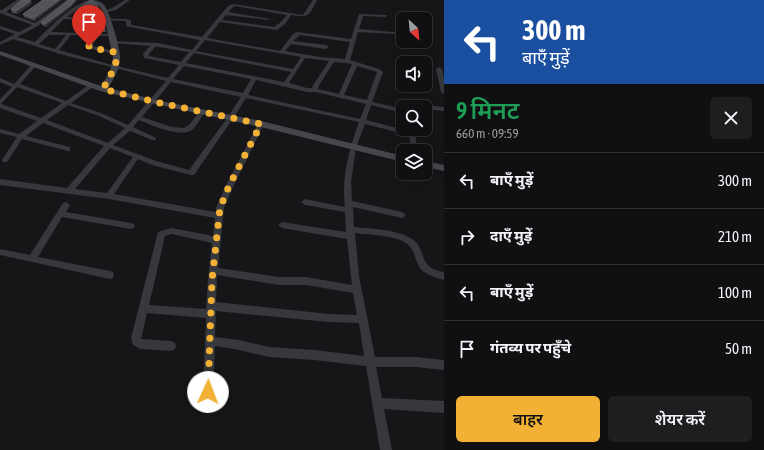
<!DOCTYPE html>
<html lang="hi">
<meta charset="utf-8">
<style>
:root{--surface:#101012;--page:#1e1e20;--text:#f1f3f6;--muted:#9c9d9f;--line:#303032;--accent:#f2b134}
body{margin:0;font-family:"Asap Condensed","Noto Sans Devanagari",sans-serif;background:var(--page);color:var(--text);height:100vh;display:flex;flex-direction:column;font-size:15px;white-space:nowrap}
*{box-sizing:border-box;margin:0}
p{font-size:13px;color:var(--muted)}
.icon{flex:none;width:22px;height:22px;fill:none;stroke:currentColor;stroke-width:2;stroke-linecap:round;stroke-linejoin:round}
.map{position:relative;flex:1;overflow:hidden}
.sheet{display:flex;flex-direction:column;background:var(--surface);width:320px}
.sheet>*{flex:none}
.top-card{background:#1a4fa0;color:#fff;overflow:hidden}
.needle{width:26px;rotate:153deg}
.fabs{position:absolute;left:396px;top:12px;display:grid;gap:8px}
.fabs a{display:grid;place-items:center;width:36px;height:36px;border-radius:6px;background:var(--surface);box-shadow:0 4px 16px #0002,0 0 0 1px var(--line);font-size:20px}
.pin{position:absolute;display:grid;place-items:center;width:34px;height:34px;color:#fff;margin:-41px -17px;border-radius:50% 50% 50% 0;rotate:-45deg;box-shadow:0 0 4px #0007}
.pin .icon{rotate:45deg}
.me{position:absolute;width:44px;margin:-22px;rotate:2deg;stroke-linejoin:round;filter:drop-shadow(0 0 3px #0008)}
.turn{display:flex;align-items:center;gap:14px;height:84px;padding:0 12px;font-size:18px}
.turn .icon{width:52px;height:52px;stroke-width:2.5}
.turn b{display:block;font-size:28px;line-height:34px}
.round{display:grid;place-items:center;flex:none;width:42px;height:42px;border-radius:6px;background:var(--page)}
.overview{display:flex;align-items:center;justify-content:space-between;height:68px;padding:0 12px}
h1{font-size:24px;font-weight:600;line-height:30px;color:#1e9e55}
.cta{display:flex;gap:8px;margin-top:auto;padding:8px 12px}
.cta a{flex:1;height:46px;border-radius:6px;background:var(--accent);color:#111;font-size:16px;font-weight:600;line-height:46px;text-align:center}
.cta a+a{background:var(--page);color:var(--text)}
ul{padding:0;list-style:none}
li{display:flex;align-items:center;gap:12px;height:56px;padding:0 12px;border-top:1px solid var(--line)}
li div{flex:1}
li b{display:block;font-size:15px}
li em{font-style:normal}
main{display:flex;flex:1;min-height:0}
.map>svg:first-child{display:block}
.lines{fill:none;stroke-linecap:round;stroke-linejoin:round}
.street{fill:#37383d;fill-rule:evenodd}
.secondary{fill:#45474d;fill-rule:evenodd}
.wall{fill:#47494d}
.shaded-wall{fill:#2f3033}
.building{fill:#525359;stroke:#5f6168}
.route{stroke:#f2b134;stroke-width:7;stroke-dasharray:0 12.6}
</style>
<main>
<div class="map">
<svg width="444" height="450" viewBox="0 0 444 450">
<rect width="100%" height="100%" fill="#161618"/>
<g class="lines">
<g class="street">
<path d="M17 0H22L6 12 35 23 66 0H71L38 26 17 37 35 42C46 31 75 0 92 0L67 17 125 19 131 20V25L202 37 228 6 233 4 303 15 313 0H317C308 16 311 18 291 15L285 24 277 30 220 22 207 38 280 51 293 34 297 32 351 39 359 14 387 15V16L385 17 363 16 359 29 393 32H395V34L358 32 350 60 379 69 383 72 372 102 403 109V113L371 105 366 120 409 131V129H415L417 151H411L409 135 365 124 356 147 351 182 352 201 402 212 406 215 402 218 353 207 354 227C371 229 397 229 412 239 423 246 421 260 430 267 434 270 439 271 444 272V280C437 278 430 276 424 272 414 265 417 250 406 243 394 235 369 235 355 233L359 276 375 357H416L444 360V370L416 367H376L382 398 444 401V413L384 409 392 450H380L366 366 314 360 269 357 239 350 215 346 213 392 212 396 208 397 204 396 203 392 206 318 147 313 141 339 171 341 175 343 176 346 175 349 171 351 141 349 133 345 131 338 158 232 172 228 213 236 215 218 109 199 0 185V179L67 188 104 146 43 123 26 136 70 147V151H68L22 139 7 162H3L2 160 17 137 0 133V129L19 134 37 121 0 108V99L12 87 0 82V78L14 84 32 64H36V66L20 84 66 101 90 84H94V86L71 103 103 114 128 125 166 81 60 54 13 39 0 45V42L15 34 0 29V26L19 32 32 25 0 13V10H2ZM235 6 287 15 281 22 274 27 222 20 226 15 268 20 270 19 228 12 232 8ZM64 19 125 21 126 22V26L130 27 200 40 192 50 158 43 113 41 111 42 113 43 150 46 143 54 144 58 179 65 168 78 112 65 59 50 71 35 94 36 86 47 87 48 115 54 118 52 92 46 99 36H113V34L51 32ZM49 35H66L55 49 39 44ZM300 35 350 42 345 59 320 57 285 51 291 44 326 49 329 47 326 45 293 41ZM205 40 301 57 293 69 196 51ZM156 46 158 47 189 52 181 62 149 56V54ZM194 53 291 72 284 82 186 63ZM305 58 329 61 312 87 313 88H307L289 83ZM334 62 352 64 339 94 318 89V87ZM184 66 251 79 243 93 173 79ZM357 66 377 72 367 100 344 95ZM256 80 307 92H316L366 104 360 119 248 95ZM171 82 241 97 228 117 189 170 156 161 113 145 130 131 152 140H156V138L133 127 139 120C151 125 180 138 192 130 197 126 201 117 205 112L204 111H200L190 124 184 128 172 127 142 117ZM17 87 62 103 41 118 1 104ZM246 98 359 122C349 150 341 178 345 207L305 199 301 202 305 205 345 212 346 232 282 222 278 225 282 228 347 239 352 285 306 277H279L218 268 224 208 233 187 264 124 263 123 261 122 258 124 225 187 216 208V212L114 194 138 159 152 165 191 175H194L234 117ZM68 105 99 116 125 128 108 143 47 120ZM110 148 133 157 107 193 75 189ZM172 234 212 243 208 280 206 309 149 305 165 236ZM217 275 279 285H306L353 293 357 315 329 314 216 302ZM216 311 329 322 359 323 364 356 314 350 269 347 239 340 215 337Z"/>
<polygon points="125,0 130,0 116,10 106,12 104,11 112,8"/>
<polygon points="439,67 442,69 444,79 444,94 441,92 436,69"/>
<polygon points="416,104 444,107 444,111 425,109 425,107 407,107"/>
<polygon points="66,202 70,205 66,212 131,223 134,224 135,226 134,228 131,229 62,217 38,257 110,271 113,272 114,275 113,278 110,279 0,255 0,249 30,255 63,203"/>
</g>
<g class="secondary">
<path d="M90 0C96 0 100 1 104 5 110 12 121 51 120 59 119 71 114 78 108 88L160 101 261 121 403 156V162L261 127 160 105 100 91 0 55V51L101 86 110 72 113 57 103 12 99 6Z"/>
<polygon points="425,161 444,165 444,171 425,167"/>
</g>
</g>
<g class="wall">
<polygon points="43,0 35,21 24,17 23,14"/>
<polygon points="32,4 17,14 12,13 11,9"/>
<polygon points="71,7 46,27 42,25 41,22"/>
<polygon points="99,8 94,16 76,16 75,14"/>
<polygon points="103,20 106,32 92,32 91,30"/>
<polygon points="75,21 91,21 90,23 76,23"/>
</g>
<g class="shaded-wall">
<polygon points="59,0 63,0 35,21 34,18"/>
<polygon points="75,0 78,0 71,7 46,27 45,24"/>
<polygon points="31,1 32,4 17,14 16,11"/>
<polygon points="98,6 99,8 94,16 93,14"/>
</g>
<g class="building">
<polygon points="22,0 31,1 16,11 11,9"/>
<polygon points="43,0 59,0 34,18 23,14"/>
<polygon points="69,0 75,0 71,5 45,24 41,22"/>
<polygon points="91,0 98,6 93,14 75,14 78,9"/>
<polygon points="77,19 90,19 89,21 75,21"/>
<polygon points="96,19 103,20 105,30 91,30"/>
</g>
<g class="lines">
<polyline class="route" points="89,46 91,48 115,52 116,65 103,89 160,103 261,124 229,186 220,208 212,280 208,392"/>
</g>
</svg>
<div class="fabs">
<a><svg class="needle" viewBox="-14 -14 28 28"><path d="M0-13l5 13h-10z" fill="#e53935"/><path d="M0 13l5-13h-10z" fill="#9c9d9f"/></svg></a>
<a><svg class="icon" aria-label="sound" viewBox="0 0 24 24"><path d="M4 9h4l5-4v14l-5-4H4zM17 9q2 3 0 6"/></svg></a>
<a><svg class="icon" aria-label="search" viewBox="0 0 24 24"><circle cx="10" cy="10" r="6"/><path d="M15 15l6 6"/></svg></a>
<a><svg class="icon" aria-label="layers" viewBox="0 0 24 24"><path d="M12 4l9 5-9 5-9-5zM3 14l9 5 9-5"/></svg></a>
</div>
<div class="pin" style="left:89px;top:46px;background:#d93025"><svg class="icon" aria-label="arrive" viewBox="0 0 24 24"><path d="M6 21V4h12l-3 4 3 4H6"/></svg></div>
<svg class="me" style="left:208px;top:392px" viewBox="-20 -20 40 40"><circle r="19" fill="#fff"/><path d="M0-13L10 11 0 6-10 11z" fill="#f2b134"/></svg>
</div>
<section class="sheet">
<div class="top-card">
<div class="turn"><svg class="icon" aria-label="left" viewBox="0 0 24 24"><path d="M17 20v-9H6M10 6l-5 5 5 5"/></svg><div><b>300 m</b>बाएँ मुड़ें</div></div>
</div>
<div class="overview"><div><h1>9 मिनट</h1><p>660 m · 09:59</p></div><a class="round"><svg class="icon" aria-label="close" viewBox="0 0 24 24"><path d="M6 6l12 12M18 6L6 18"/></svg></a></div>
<ul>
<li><svg class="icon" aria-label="left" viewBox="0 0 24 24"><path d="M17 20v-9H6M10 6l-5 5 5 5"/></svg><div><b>बाएँ मुड़ें</b></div><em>300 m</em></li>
<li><svg class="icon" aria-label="right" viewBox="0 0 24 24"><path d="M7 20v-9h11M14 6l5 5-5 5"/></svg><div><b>दाएँ मुड़ें</b></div><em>210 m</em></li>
<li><svg class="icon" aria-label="left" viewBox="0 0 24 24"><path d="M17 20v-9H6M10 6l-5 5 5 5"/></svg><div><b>बाएँ मुड़ें</b></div><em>100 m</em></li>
<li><svg class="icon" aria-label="arrive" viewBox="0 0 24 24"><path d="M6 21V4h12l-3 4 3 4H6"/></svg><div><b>गंतव्य पर पहुँचे</b></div><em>50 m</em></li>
</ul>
<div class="cta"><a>बाहर</a><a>शेयर करें</a></div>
</section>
</main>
